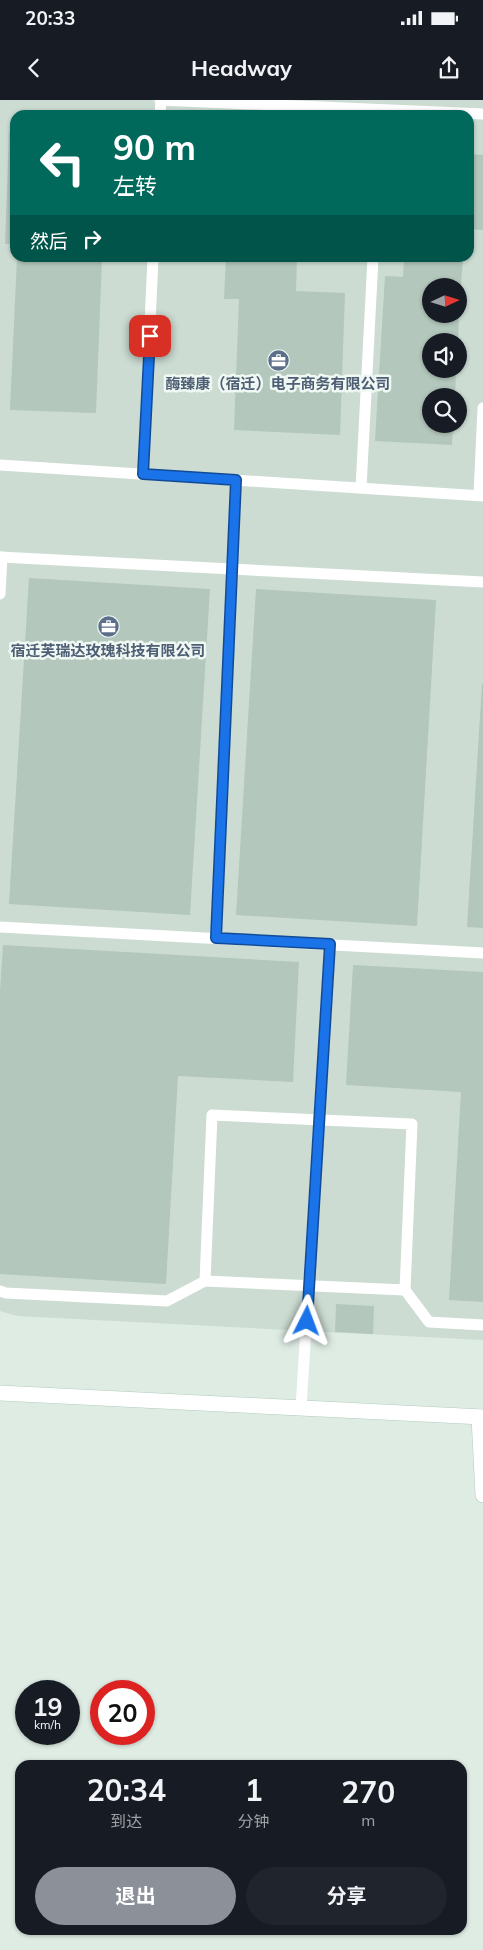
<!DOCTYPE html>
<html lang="zh">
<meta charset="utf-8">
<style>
:root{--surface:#171b24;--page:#20242c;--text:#f1f3f6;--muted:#9ea1a6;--accent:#8c9099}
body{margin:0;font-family:Mulish,"Noto Sans SC",sans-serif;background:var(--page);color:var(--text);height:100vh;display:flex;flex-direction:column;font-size:19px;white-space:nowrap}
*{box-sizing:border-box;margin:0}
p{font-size:16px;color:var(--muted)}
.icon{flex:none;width:28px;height:28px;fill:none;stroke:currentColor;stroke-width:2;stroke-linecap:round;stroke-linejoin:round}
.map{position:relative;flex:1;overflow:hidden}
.side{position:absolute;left:15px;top:1660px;width:452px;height:175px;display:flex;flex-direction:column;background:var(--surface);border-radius:15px;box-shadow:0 1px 4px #0004}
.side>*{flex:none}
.guide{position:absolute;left:10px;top:10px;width:464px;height:152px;border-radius:15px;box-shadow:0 1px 4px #0004;background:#00695c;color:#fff;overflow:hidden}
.needle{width:32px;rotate:86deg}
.controls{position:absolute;left:422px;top:178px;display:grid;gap:10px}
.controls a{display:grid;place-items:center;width:45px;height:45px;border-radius:50%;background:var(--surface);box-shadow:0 1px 4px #0004;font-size:25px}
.speed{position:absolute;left:15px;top:1580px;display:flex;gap:10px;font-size:25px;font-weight:700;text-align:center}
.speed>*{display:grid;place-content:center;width:65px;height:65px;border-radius:50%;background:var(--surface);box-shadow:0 1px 4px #0004;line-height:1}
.speed small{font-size:12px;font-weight:400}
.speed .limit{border:8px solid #d22;background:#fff;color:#111}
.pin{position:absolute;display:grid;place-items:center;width:42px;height:42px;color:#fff;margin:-21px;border-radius:10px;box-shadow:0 2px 8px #0006}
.me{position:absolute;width:55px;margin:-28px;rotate:3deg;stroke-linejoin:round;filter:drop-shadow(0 0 4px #0008)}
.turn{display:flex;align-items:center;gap:18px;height:105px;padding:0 20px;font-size:22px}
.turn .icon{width:65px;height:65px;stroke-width:2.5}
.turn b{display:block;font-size:35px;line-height:42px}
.then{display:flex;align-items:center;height:48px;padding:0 20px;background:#0003;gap:10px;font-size:19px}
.eta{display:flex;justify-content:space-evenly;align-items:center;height:85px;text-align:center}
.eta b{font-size:30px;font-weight:700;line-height:35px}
.cta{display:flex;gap:10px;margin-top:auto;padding:10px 20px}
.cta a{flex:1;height:58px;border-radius:30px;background:var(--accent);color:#fff;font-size:20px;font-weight:700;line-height:58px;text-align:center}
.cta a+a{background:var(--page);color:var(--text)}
.status{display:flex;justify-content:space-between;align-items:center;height:35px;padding:0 25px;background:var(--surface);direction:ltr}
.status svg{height:14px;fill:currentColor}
header{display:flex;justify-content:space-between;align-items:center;height:65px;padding:0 20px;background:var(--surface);font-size:22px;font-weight:700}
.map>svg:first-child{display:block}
.built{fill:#ccdcd2;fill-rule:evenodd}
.building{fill:#b3c7bc}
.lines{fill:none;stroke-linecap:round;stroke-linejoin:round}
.secondary-casing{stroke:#b0cdbe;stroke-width:16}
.lane{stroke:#fff;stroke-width:11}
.secondary{stroke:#fff;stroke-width:15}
.route-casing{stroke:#114b97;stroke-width:12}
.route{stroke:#1a73e8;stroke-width:9}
.labels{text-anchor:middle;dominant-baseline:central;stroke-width:5;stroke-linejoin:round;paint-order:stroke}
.service-label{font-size:15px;font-weight:bold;fill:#4e5e75;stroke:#eff8f2}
</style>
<div class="status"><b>20:33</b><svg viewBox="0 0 49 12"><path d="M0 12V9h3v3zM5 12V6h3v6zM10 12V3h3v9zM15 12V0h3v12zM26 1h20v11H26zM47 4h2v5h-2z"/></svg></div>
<header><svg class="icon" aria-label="back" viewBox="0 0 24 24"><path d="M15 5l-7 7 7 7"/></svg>Headway<svg class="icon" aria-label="share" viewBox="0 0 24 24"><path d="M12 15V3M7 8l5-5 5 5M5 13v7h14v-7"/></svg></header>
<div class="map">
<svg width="483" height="1850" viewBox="0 0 483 1850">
<rect width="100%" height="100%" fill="#deece4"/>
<path class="built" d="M0 0H483V1240L17 1216 0 1211ZM15 15H469V158H15ZM431 186H459V214H431ZM431 241H459V269H431ZM431 296H459V324H431Z"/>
<g class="building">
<polygon points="9,32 15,33 15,144 5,144"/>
<polygon points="469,54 483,55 483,130 469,129"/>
<polygon points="17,158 102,158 96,313 10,310"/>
<polygon points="226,158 297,158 296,191 345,193 340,335 234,330 239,199 224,199"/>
<polygon points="404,158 463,158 460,199 459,199 459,186 431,186 431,214 459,214 458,241 431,241 431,269 456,269 455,296 431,296 431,324 453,324 452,345 375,341 385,176 403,177"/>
<polygon points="29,478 210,489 190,815 9,804"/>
<polygon points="256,489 436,500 417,826 236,815"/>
<polygon points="482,584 483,584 483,828 467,827"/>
<polygon points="3,845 299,862 293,982 178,976 166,1184 0,1174 0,892"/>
<polygon points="353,865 483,872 483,1202 449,1200 461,992 346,985"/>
<polygon points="336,1204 374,1206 373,1234 335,1232"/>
</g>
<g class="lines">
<defs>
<g id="secondary">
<polyline points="0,1293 483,1317"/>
<polyline points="479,1317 483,1395"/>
</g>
</defs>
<use href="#secondary" class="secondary-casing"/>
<g class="lane">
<polyline points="160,0 483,14"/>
<polyline points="160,15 161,0"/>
<polyline points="0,365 483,396"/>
<polyline points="143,374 153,158"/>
<polyline points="361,388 373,158"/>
<polyline points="479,395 483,308"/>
<polyline points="0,457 483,482"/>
<polyline points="0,494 2,457"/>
<polyline points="0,827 483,853"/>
<polyline points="216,838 236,380"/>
<polygon points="212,1015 412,1024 405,1190 205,1181"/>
<polyline points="405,1190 429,1222 483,1225"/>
<polyline points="0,1191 6,1193 167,1201 205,1181"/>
<polyline points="301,1308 330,844"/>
</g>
<use href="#secondary" class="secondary"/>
</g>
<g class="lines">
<defs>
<polyline id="route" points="150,236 143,374 236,380 216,838 330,844 307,1221"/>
</defs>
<use href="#route" class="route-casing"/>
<use href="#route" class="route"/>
</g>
<defs>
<symbol id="office-disc" viewBox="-11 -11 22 22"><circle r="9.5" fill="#5c6f8a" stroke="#eff8f2"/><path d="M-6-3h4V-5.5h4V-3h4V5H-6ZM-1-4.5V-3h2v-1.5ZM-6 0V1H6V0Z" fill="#fff"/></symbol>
</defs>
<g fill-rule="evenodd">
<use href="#office-disc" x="266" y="248" width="25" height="25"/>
<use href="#office-disc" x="96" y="514" width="25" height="25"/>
</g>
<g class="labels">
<g class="service-label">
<text x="278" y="283">酶臻康（宿迁）电子商务有限公司</text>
<text x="108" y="550">宿迁芙瑞达玫瑰科技有限公司</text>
</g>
</g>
</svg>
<div class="controls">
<a><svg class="needle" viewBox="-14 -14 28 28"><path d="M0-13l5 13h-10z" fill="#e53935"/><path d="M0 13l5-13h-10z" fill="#9ea1a6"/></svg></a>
<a><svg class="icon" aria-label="sound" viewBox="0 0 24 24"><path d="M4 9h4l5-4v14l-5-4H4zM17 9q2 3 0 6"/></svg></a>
<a><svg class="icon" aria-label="search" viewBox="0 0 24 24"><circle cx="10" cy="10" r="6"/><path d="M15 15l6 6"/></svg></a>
</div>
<div class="speed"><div>19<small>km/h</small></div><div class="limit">20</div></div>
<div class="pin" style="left:150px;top:236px;background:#d93025"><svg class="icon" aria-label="arrive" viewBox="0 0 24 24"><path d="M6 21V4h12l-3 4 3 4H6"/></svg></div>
<svg class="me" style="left:307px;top:1221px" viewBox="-20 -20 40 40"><path d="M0-17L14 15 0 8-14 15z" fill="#1a73e8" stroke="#fff" stroke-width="4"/></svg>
<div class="guide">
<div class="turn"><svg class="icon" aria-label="left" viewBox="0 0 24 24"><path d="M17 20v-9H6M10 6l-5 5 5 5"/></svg><div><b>90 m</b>左转</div></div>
<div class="then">然后<svg class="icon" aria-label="right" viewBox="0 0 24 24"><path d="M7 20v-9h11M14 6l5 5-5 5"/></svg></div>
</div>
<section class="side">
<div class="eta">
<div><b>20:34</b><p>到达</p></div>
<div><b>1</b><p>分钟</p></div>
<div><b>270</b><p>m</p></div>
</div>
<div class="cta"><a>退出</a><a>分享</a></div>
</section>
</div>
